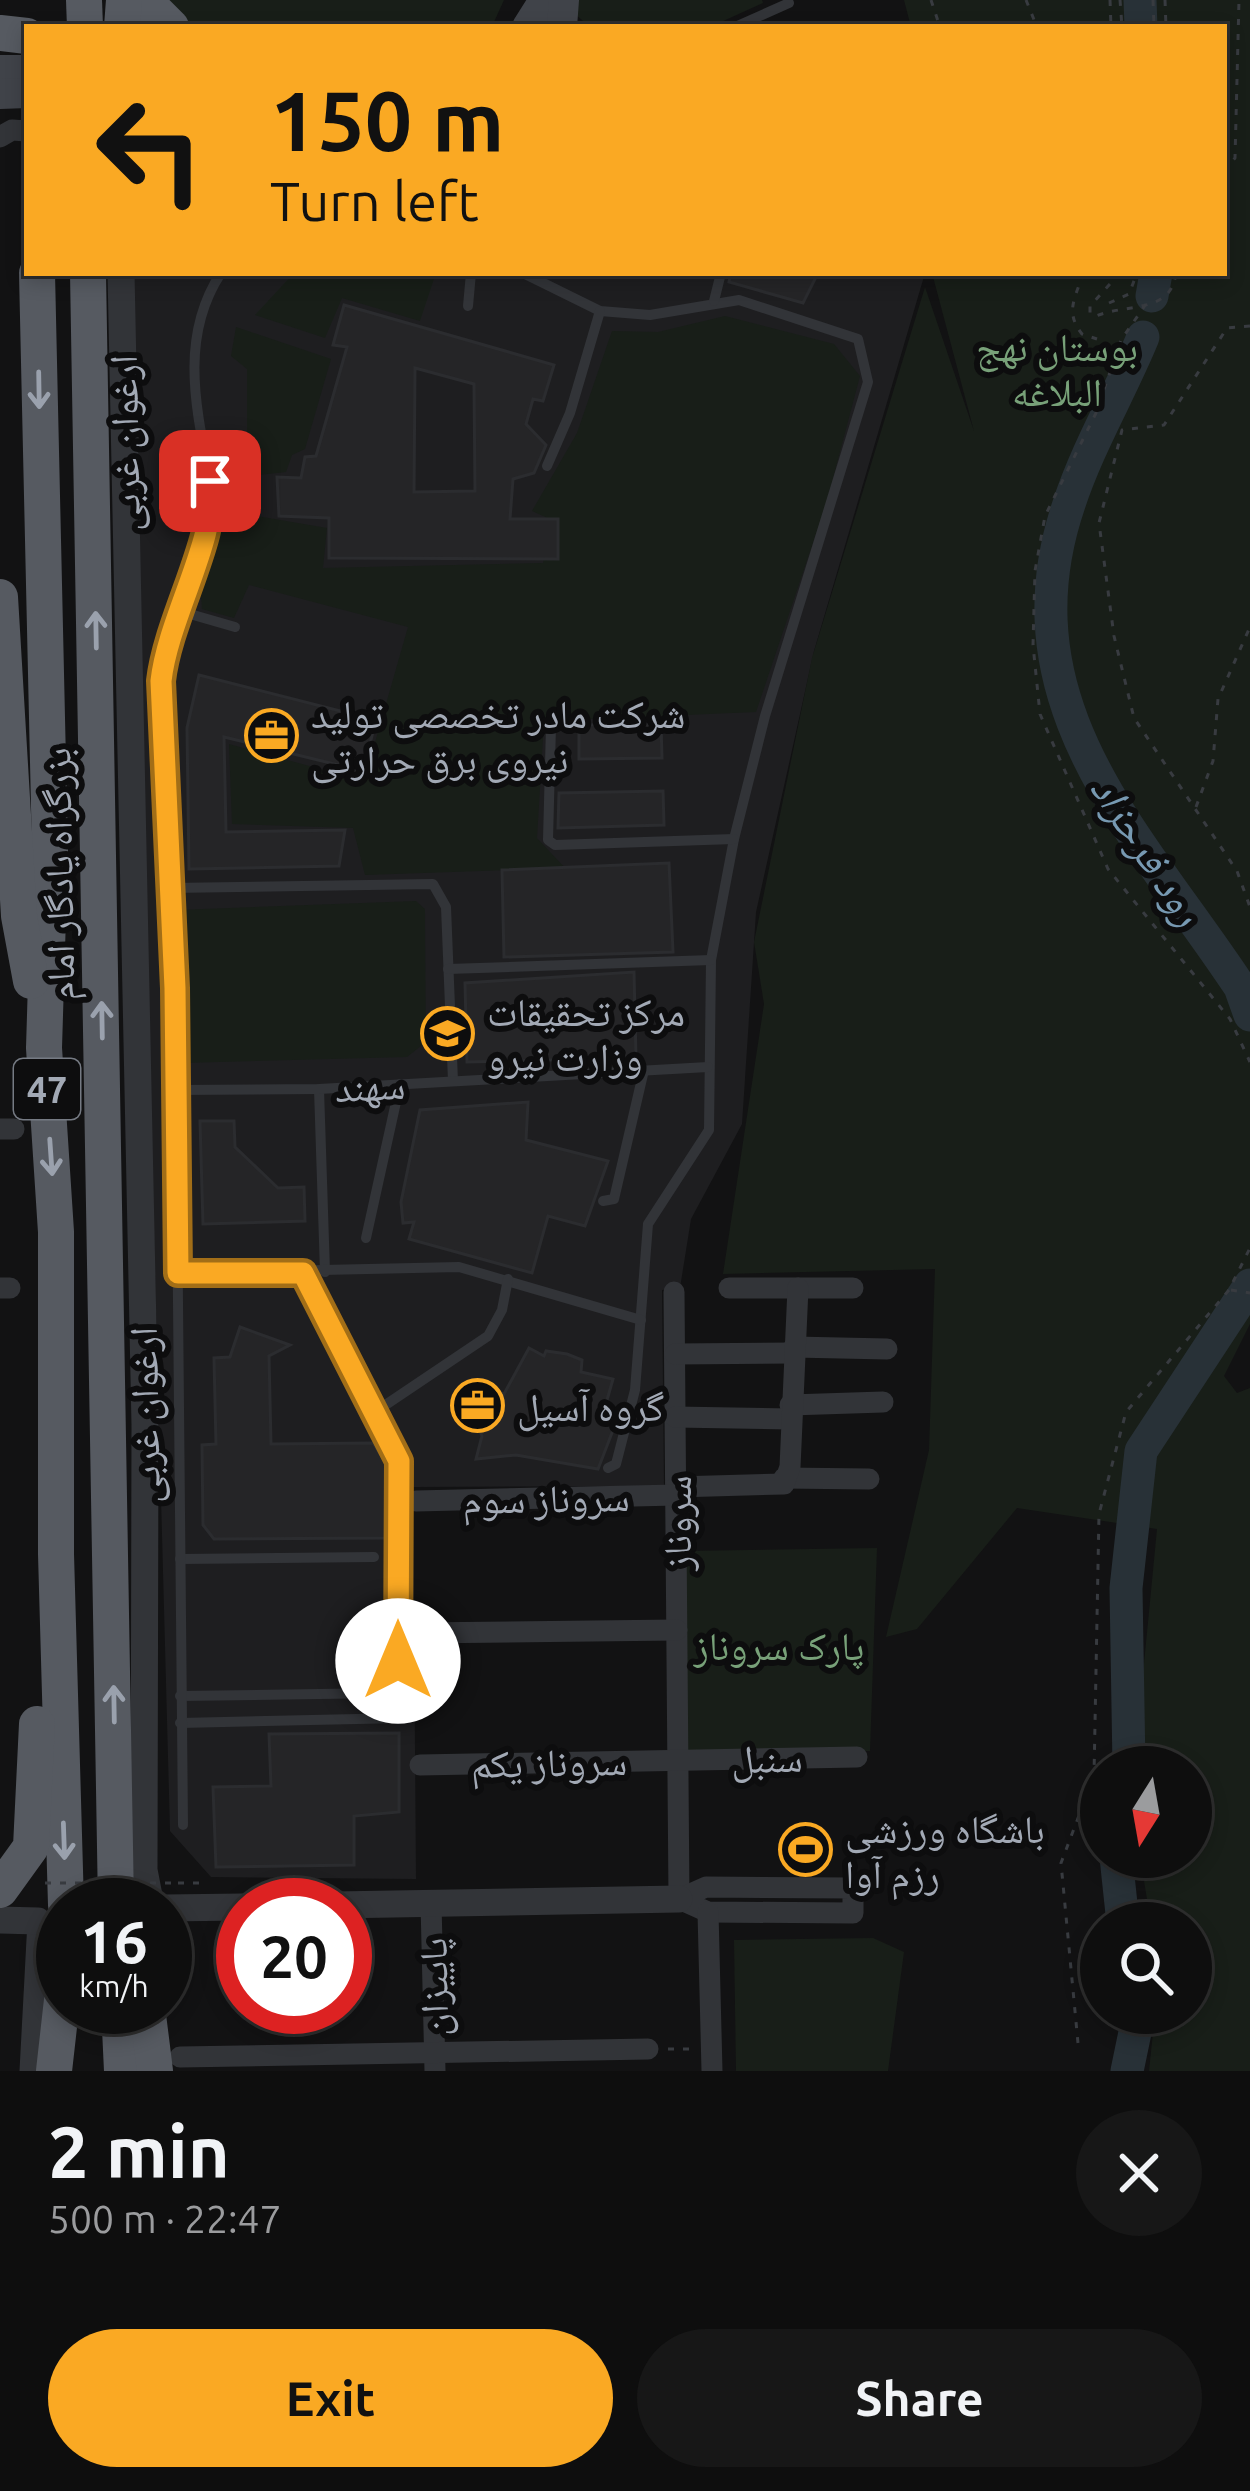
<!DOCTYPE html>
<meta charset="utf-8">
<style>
:root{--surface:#0e0e0e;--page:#171717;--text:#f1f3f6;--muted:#9b9c9e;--line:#2e2e2e;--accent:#faa923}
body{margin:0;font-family:Ubuntu,"Noto Naskh Arabic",sans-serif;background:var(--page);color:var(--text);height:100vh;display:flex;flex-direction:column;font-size:45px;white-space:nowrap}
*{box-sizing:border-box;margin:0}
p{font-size:39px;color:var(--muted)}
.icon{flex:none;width:66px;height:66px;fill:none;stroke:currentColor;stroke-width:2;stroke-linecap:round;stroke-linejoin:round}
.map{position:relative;height:2071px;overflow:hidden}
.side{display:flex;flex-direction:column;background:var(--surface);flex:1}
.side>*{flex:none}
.guide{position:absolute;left:24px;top:24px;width:1203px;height:252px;border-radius:0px;box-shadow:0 6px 18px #0003,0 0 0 3px var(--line);background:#faa923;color:#111;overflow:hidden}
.needle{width:78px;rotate:191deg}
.tools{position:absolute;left:1080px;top:1746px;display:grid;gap:24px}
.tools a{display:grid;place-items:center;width:132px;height:132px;border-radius:50%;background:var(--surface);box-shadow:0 6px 18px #0003,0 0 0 3px var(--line);font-size:60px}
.speed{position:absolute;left:36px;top:1878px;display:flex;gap:24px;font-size:60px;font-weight:700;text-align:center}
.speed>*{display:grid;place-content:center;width:156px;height:156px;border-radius:50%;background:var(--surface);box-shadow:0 6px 18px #0003,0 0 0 3px var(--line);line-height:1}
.speed small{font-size:30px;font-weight:400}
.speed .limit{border:18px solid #d22;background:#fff;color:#111}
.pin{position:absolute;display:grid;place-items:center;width:102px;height:102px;color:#fff;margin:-51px;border-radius:24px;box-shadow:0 6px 18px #0006}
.me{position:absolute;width:132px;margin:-66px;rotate:0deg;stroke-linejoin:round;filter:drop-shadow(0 0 9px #0008)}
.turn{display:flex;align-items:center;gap:42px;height:252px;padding:0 48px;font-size:54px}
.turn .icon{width:156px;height:156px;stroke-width:2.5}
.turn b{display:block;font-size:84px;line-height:102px}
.round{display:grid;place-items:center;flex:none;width:126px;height:126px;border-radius:63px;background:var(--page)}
.headline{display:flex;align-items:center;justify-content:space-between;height:204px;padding:0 48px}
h1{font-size:72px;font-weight:700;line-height:90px}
.button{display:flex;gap:24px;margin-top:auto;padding:24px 48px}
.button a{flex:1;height:138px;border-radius:72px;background:var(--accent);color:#111;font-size:48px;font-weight:700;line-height:138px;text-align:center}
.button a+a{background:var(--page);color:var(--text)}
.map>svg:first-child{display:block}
.built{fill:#1e1e20}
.green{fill:#181e18}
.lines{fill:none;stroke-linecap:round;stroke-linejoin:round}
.river{stroke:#283137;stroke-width:33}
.building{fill:#252527;stroke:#2b2c2f;stroke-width:3;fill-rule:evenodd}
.path{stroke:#383b40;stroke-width:3;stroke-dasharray:6 9;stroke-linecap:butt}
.service{stroke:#323438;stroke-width:10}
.minor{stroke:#323438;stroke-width:21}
.tertiary{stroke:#323438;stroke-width:27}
.secondary{stroke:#404349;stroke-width:30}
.trunk{stroke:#565a61;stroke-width:36}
.path-bridge{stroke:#383b40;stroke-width:3;stroke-dasharray:6 9;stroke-linecap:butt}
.oneway{stroke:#9aa1ad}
.route-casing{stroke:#a26e17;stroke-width:30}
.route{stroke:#faa923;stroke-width:21}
.labels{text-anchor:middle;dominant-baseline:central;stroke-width:12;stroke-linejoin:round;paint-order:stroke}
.shield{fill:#0d0d0e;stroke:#757a83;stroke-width:3}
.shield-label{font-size:36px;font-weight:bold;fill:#a2a9b5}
.park-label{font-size:39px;fill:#78a179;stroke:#0d0d0e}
.street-label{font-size:39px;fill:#a2a9b5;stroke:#0d0d0e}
.poi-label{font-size:39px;fill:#a2a9b5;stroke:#0d0d0e;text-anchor:start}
.water-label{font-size:42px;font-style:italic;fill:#7799b2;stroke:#0d0d0e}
</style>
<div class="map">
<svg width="1250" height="2071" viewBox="0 0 1250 2071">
<rect width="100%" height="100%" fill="#121213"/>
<polygon class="built" points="128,273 925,273 814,651 756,912 742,1124 691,1219 680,1288 662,1290 664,1486 413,1487 416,1879 211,1877 170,1831"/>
<g class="green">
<polygon points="158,0 504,0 494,22 482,27 190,27"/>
<polygon points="573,0 762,0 763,3 710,27 590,27 574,13"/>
<polygon points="904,0 1250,0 1250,1324 1224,1376 1237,1393 1250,1388 1250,2071 1149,2071 1155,2013 1191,2013 1191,1923 1151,1923 1140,1857 1191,1857 1191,1767 1134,1767 1157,1529 1017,1508 917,1629 886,1637 929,1450 935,1269 723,1274 764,1004 754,942 812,658 925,287 974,431 932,273 1224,273 1224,27 911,27"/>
<polygon points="294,273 436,273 420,321 342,298 325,338 255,315"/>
<polygon points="725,316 834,344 860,376 827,501 756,712 544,721 537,838 565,868 365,875 353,828 232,824 229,744 364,781 408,627 249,585 234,618 202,609 200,583 227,511 327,528 323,568 543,563 552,520 532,511 577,433 612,331 658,332"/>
<polygon points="236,327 331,359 305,449 292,455 286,472 222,479 218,449 247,440 247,369 231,356"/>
<polygon points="416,901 425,909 426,1042 407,1057 182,1063 177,910"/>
<polygon points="877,1548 870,1751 684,1750 684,1551"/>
<polygon points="873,1938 904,1952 888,2071 736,2071 734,1940"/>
</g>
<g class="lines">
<g class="river">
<polyline points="1140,0 1141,27"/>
<polyline points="1152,296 1156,273"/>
<path d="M1143 337C1120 393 1088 446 1069 504 1001 704 1139 834 1240 987L1250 1015"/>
<polyline points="1129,1767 1126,1588 1141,1451 1250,1285"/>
<polyline points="1116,1857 1123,1923"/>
<polyline points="1127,2071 1139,2013"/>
</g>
</g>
<g class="building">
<polygon points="731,273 818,273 803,303 729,282"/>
<path d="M344 305 554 365 543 401 533 399 526 424 546 445 534 473 513 479 510 519H558V559L329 558V518L279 516 277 477 301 478 305 457 316 456 347 347 333 345ZM415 368 474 384 475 491 414 492Z"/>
<polygon points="199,675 376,720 363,771 224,737 226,832 345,830 339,866 189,869 187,728"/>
<polygon points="661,724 662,758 579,759 579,725"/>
<polygon points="663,791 664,825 558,828 559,793"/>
<polygon points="669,863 673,952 504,957 502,870"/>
<polygon points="634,972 636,1058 467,1062 465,983"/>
<polygon points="528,1102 526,1140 608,1161 585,1226 548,1216 532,1273 409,1239 414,1222 403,1223 401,1202 420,1110"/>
<polygon points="200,1121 234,1121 235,1147 278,1188 304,1187 305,1221 203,1224"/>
<polygon points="240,1327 290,1345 269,1356 271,1444 373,1443 387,1465 387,1538 214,1539 203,1525 202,1445 216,1444 214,1358 230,1357"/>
<polygon points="529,1348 544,1356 546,1351 567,1354 582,1360 581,1372 613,1379 601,1421 615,1425 598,1469 516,1455 476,1459 482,1436 477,1424 486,1421 494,1391 504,1394"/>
<polygon points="399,1733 399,1812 354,1816 354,1865 216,1867 213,1787 271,1786 269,1734"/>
</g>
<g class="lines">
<g class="path">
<polyline points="931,0 940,27"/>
<polyline points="1026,0 1037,27"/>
<polyline points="1110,0 1111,27"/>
<polyline points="1120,0 1122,27"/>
<polyline points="1153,0 1154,27"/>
<polyline points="1165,0 1166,27"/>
<polyline points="1224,171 1235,158 1239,0"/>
<path d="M1083 273C1076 298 1064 311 1082 334L1097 339"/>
<path d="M1120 273 1090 306V313L1096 316C1128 303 1171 314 1176 273"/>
<polyline points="1109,303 1129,294 1137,273"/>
<polyline points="1146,304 1121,340 1096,413 1045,516 1035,571 1033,645 1040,714 1108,869 1230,1019 1250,1062"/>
<polyline points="1250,326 1227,328 1164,425 1122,430 1099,523 1114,636 1134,718 1237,871 1250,907"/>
<polyline points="1196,807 1213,761 1218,699 1250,627"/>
<polyline points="1231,1290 1250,1293"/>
<polyline points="178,1883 207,1883"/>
<polyline points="1078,2043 1061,1863 1094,1776 1099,1514 1126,1412 1229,1290 1250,1248"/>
<polyline points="668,2049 689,2049"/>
</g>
<g class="service">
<polyline points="735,27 789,3"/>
<polyline points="523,273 600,311 650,315 739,300 858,339 868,382 765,716 734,839 711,960 709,1130 648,1224 635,1390 616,1464 608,1468"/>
<polyline points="714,301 721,273"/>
<polyline points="468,306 471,273"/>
<polyline points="205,456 179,488 173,507 205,535"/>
<polyline points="547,466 570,413 600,311"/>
<polyline points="176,610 235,627"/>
<polyline points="551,726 548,840 555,845 734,839"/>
<polyline points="170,888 433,884 446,907 453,1081"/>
<polyline points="448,969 711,960"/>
<polyline points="319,1089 325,1272"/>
<polyline points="176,1090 319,1089 708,1067"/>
<polyline points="603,1201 614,1199 644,1070"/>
<polyline points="366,1238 400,1084"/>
<polyline points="179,1273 459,1267 641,1320"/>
<polyline points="375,1412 488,1336 502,1310 508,1279"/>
<polyline points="180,1559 374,1557"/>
<polyline points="180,1696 385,1693 396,1673 399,1461 303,1273"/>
<polyline points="180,1723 403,1718"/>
<path d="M183 1825 175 989 161 681 166 640 211 515 213 497C200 422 175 343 221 273"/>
</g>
<g class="minor">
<polyline points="0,137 12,130 27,131"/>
<polyline points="0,1129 14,1129"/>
<polyline points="0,1288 10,1288"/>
<polyline points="729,1288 853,1288"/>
<polyline points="674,1292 679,1899"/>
<polyline points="794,1347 887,1349"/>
<polyline points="675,1354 793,1353"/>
<polyline points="790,1405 883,1402"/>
<polyline points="675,1417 790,1419"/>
<polyline points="784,1478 869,1479"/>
<polyline points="676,1487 784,1484 790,1467 798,1288"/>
<polyline points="416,1501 676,1495"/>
<polyline points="416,1633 677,1630"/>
<polyline points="420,1765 857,1757"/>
<polygon points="706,1887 853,1888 853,1913 708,1912 679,1899"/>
<polyline points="431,1903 435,2071"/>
<polyline points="708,1912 712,2071"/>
<polyline points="180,2057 648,2049"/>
<polyline points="30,2071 38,1921"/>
</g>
<g class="tertiary">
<polyline points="121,273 145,1425 144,1870 150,1901 156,1905"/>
<polyline points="335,1905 679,1899"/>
<polyline points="165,1908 243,1907"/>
<polyline points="0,1920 38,1921"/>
</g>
<g class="secondary">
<polyline points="527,27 544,0"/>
<polyline points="562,27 564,0"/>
<polyline points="0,70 27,70"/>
<polyline points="0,94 27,93"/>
</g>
<g class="trunk">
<polyline points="84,0 85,27"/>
<polyline points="144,0 171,27"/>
<polyline points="122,27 124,0"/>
<polyline points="0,33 27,36"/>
<polyline points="37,273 50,851 44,1048 56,1232 56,1554 66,1905"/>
<polyline points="88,273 116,1905"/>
<polyline points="0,597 19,916 31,981"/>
<polyline points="0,1890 31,1847 37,1724"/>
<polyline points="119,2007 122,2071"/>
<polyline points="147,2007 155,2071"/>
<polyline points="54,2071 63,1991"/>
</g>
<polyline class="path-bridge" points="45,1883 178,1883"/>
</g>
<defs><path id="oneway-shaft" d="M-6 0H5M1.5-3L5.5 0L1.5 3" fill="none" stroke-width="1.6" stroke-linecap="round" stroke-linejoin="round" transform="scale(3)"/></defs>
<g class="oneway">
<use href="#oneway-shaft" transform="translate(39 390) rotate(89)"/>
<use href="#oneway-shaft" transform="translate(96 630) rotate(-91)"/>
<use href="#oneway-shaft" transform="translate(102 1020) rotate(-91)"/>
<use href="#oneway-shaft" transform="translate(51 1157) rotate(86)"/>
<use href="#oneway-shaft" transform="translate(114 1704) rotate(-91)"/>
<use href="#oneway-shaft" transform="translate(64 1841) rotate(88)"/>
</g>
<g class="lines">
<defs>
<path id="route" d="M210 481C219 536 168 617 161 681L175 988 178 1273H303L399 1461 398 1661"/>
</defs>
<use href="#route" class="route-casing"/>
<use href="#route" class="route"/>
</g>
<defs>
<symbol id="office-ring" viewBox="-11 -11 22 22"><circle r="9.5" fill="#0d0d0e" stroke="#faa923" stroke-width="1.5"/><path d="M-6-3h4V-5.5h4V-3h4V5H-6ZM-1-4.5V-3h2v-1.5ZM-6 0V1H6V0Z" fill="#faa923"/></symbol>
<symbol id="university-ring" viewBox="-11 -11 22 22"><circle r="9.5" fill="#0d0d0e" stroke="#faa923" stroke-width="1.5"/><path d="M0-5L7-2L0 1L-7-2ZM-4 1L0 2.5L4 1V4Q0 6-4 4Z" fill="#faa923"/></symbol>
<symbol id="stadium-ring" viewBox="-11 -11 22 22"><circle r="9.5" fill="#0d0d0e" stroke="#faa923" stroke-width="1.5"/><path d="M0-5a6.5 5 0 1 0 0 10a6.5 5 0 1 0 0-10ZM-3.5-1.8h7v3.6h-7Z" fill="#faa923"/></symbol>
</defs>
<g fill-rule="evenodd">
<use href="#office-ring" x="242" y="706" width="59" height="59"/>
<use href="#university-ring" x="418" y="1004" width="59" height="59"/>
<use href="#office-ring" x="448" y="1376" width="59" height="59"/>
<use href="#stadium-ring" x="776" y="1820" width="59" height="59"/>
</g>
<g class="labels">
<rect class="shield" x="14" y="1059" width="66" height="60" rx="9"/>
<g class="shield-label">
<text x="47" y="1089">47</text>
</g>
<g class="park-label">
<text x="1057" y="346">بوستان نهج<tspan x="1057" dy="45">البلاغه</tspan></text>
<text x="779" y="1645">پارک سروناز</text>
</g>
<g class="street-label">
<text transform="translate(124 443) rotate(-91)">ارغوان غربی</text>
<text transform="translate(58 874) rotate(-91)">بزرگراه یادگار امام</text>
<text transform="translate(370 1086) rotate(-3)">سهند</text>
<text transform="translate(144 1415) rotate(-91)">ارغوان غربی</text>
<text transform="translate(546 1498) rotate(-1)">سروناز سوم</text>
<text transform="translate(676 1523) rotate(-90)">سروناز</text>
<text transform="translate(767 1758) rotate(-1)">سنبل</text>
<text transform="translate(549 1762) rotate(-1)">سروناز یکم</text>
<text transform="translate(433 1987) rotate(-91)">پاییزان</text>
</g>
<g class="poi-label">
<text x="311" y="713">شرکت مادر تخصصی تولید<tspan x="311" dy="45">نیروی برق حرارتی</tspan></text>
<text x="487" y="1011">مرکز تحقیقات<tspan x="487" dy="45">وزارت نیرو</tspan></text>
<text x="517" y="1406">گروه آسیل</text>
<text x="845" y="1828">باشگاه ورزشی<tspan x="845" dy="45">رزم آوا</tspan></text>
</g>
<g class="water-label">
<text transform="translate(1148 850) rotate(57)">رود فرحزاد</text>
</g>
</g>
</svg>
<div class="tools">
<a><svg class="needle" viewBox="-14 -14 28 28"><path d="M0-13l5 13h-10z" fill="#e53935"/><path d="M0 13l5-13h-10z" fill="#9b9c9e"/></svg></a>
<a><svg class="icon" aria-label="search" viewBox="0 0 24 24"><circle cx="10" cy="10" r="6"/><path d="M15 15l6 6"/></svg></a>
</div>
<div class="speed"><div>16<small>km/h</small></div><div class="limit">20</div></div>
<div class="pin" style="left:210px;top:481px;background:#d93025"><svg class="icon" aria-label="arrive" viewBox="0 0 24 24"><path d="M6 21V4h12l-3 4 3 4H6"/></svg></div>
<svg class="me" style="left:398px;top:1661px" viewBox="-20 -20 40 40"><circle r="19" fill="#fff"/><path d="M0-13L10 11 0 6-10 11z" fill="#faa923"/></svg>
<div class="guide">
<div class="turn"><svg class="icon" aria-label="left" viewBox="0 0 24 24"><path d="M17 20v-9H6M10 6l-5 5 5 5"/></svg><div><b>150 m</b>Turn left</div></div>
</div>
</div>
<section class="side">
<div class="headline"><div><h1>2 min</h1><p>500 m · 22:47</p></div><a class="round"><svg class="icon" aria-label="close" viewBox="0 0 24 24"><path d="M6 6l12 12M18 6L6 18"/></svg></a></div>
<div class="button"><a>Exit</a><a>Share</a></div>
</section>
